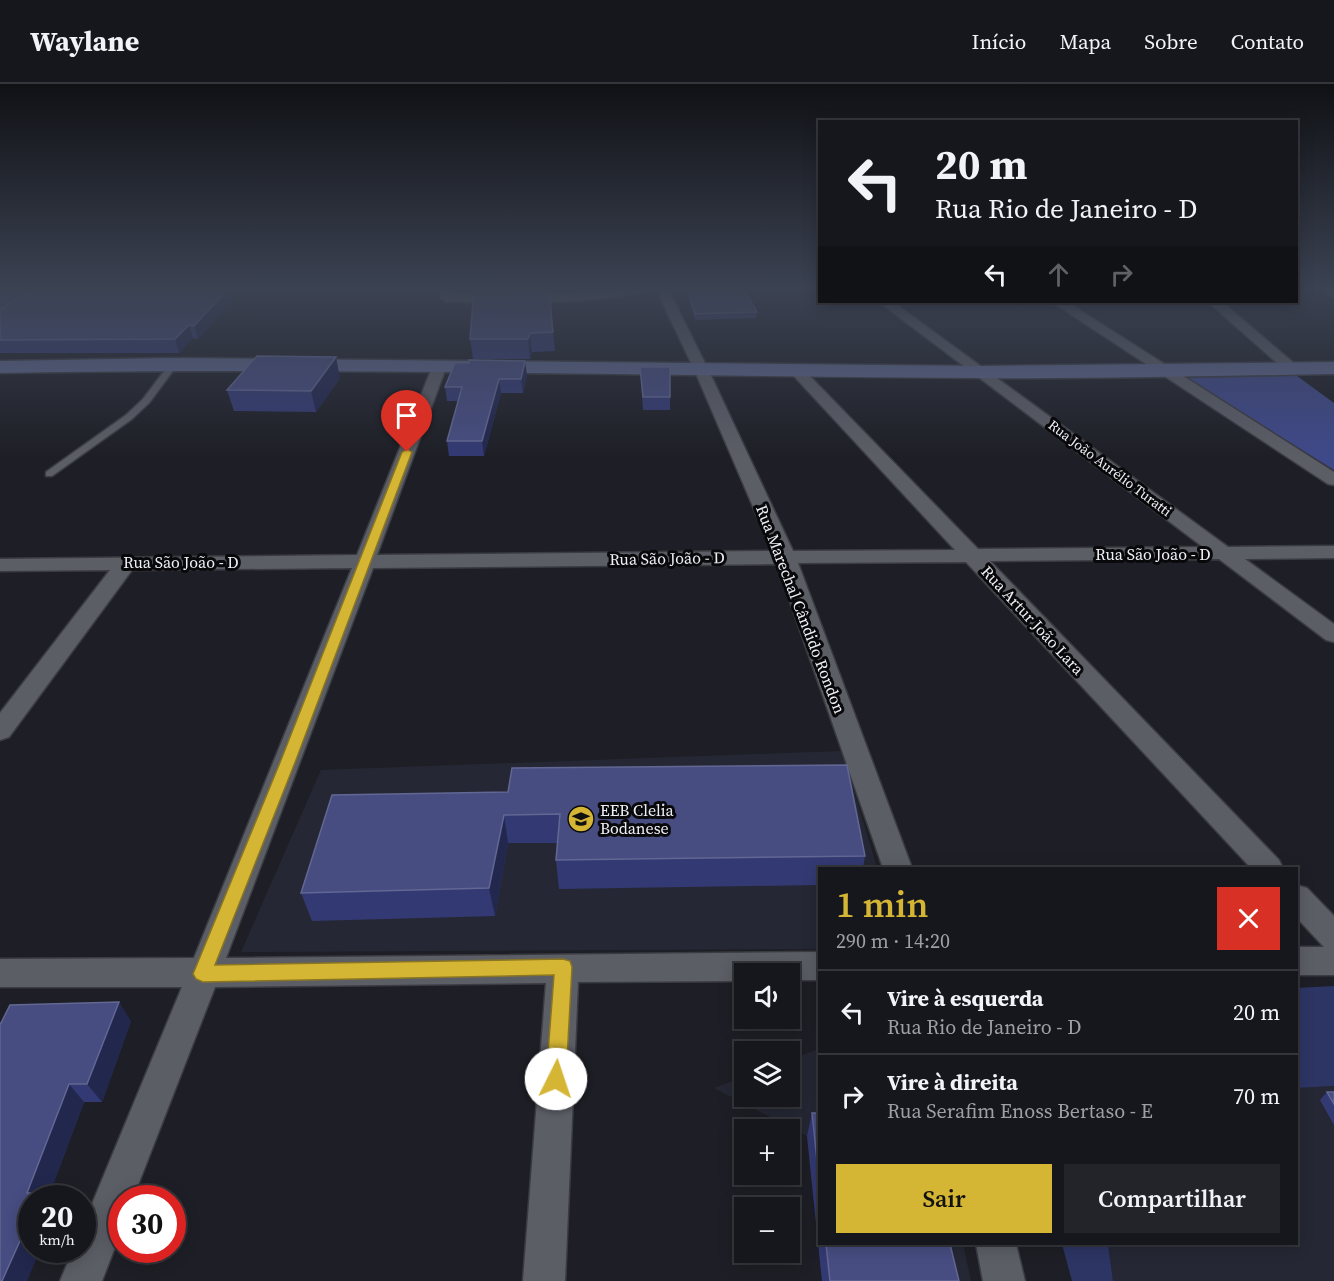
<!DOCTYPE html>
<html lang="pt">
<meta charset="utf-8">
<style>
:root{--surface:#16171c;--page:#232429;--text:#f1f3f6;--muted:#9e9fa3;--line:#35363b;--accent:#d5b534}
body{margin:0;font-family:"Source Serif 4",serif;background:var(--page);color:var(--text);height:100vh;display:flex;flex-direction:column;font-size:22px;white-space:nowrap}
*{box-sizing:border-box;margin:0}
p{font-size:20px;color:var(--muted)}
.icon{flex:none;width:33px;height:33px;fill:none;stroke:currentColor;stroke-width:2;stroke-linecap:round;stroke-linejoin:round}
.map{position:relative;flex:1;overflow:hidden}
.side{position:absolute;left:818px;top:783px;width:480px;height:378px;display:flex;flex-direction:column;background:var(--surface);border-radius:0px;box-shadow:0 3px 15px #0003,0 0 0 2px var(--line)}
.side>*{flex:none}
.hud{position:absolute;left:818px;top:36px;width:480px;height:183px;border-radius:0px;box-shadow:0 3px 15px #0003,0 0 0 2px var(--line);background:#16171c;color:var(--text);overflow:hidden}
.tools{position:absolute;left:734px;top:879px;display:grid;gap:12px}
.tools a{display:grid;place-items:center;width:66px;height:66px;border-radius:0px;background:var(--surface);box-shadow:0 3px 15px #0003,0 0 0 2px var(--line);font-size:30px}
.speed{position:absolute;left:18px;top:1101px;display:flex;gap:12px;font-size:30px;font-weight:700;text-align:center}
.speed>*{display:grid;place-content:center;width:78px;height:78px;border-radius:50%;background:var(--surface);box-shadow:0 3px 15px #0003,0 0 0 2px var(--line);line-height:1}
.speed small{font-size:15px;font-weight:400}
.speed .limit{border:9px solid #d22;background:#fff;color:#111}
.pin{position:absolute;display:grid;place-items:center;width:51px;height:51px;color:#fff;margin:-62px -26px;border-radius:50% 50% 50% 0;rotate:-45deg;box-shadow:0 0 6px #0007}
.pin .icon{rotate:45deg}
.me{position:absolute;width:66px;margin:-33px;rotate:4deg;stroke-linejoin:round;filter:drop-shadow(0 0 4px #0008)}
.turn{display:flex;align-items:center;gap:21px;height:126px;padding:0 18px;font-size:27px}
.turn .icon{width:78px;height:78px;stroke-width:2.5}
.turn b{display:block;font-size:42px;line-height:51px}
.lanes{display:flex;align-items:center;height:57px;padding:0 18px;background:#0003;justify-content:center;gap:30px;direction:ltr}
.lanes .off{opacity:.35}
.round{display:grid;place-items:center;flex:none;width:63px;height:63px;border-radius:0px;background:var(--page)}
.overview{display:flex;align-items:center;justify-content:space-between;height:102px;padding:0 18px}
h1{font-size:36px;font-weight:600;line-height:45px;color:var(--accent)}
.cta{display:flex;gap:12px;margin-top:auto;padding:12px 18px}
.cta a{flex:1;height:69px;border-radius:0px;background:var(--accent);color:#111;font-size:24px;font-weight:600;line-height:69px;text-align:center}
.cta a+a{background:var(--page);color:var(--text)}
ul{padding:0;list-style:none}
li{display:flex;align-items:center;gap:18px;height:84px;padding:0 18px;border-top:2px solid var(--line)}
li div{flex:1}
li b{display:block;font-size:22px}
li em{font-style:normal}
header{display:flex;align-items:center;gap:36px;box-sizing:border-box;height:84px;padding:0 30px;background:var(--surface);border-bottom:2px solid var(--line)}
header strong{font-size:28px}
nav{display:flex;gap:33px;margin-inline-start:auto;font-size:21px}
.map>svg:first-child{display:block}
.built{fill:#252834}
.green{fill:#2d3564}
.forest{fill:#3f4989}
.lines{fill:none;stroke-linecap:round;stroke-linejoin:round}
.lane-casing{stroke:#3b3c42;stroke-width:3}
.street-casing{stroke:#3b3c42;stroke-width:3}
.secondary-casing{stroke:#3b3c42;stroke-width:3}
.lane{fill:#5c5e66;fill-rule:evenodd}
.street{fill:#5c5e66;fill-rule:evenodd}
.secondary{fill:#60678e;fill-rule:evenodd}
.wall{fill:#333a73}
.shaded-wall{fill:#22274e}
.building{fill:#474d81;stroke:#626793;stroke-width:1.5}
.route{fill:#d5b534;stroke:#8a7622;stroke-width:1.5}
.labels{text-anchor:middle;dominant-baseline:central;stroke-width:6;stroke-linejoin:round;paint-order:stroke}
.far-street-label{font-size:14px;fill:#eff0f5;stroke:#09090c}
.street-label{font-size:16px;fill:#eff0f5;stroke:#09090c}
.poi-label{font-size:16px;fill:#eff0f5;stroke:#09090c;text-anchor:start}
</style>
<header>
<strong>Waylane</strong>
<nav><a>Início</a><a>Mapa</a><a>Sobre</a><a>Contato</a></nav>
</header>
<div class="map">
<svg width="1334" height="1197" viewBox="0 0 1334 1197">
<rect width="100%" height="100%" fill="#1e1f26"/>
<g class="built">
<polygon points="842,667 877,784 819,784 819,865 241,868 321,686"/>
<polygon points="819,965 819,1160 963,1160 971,1197 822,1197 807,1052 714,1004 744,993 744,1012 789,1012 789,976"/>
<polygon points="1334,1002 1334,1197 1113,1197 1108,1160 1296,1160 1296,1004"/>
</g>
<g class="green">
<polygon points="1334,902 1334,1002 1296,1004 1296,904"/>
<polygon points="1062,1160 1108,1160 1113,1197 1072,1197"/>
</g>
<g class="forest">
<polygon points="0,205 57,205 0,235"/>
<polygon points="1293,289 1334,319 1334,386 1183,292"/>
</g>
<g class="lines">
<defs>
<polygon id="lane" points="171,278 178,280 149,319 132,335 52,392 46,392 46,388 126,331 143,315"/>
<g id="street">
<path d="M442 205H454L453 210 544 211 647 205 641 209C576 221 512 218 446 218L440 214Z"/>
<polygon points="656,205 668,205 708,285 793,467 955,466 792,290 789,287 797,282 802,284 978,465 1203,463 879,218 893,218 1228,463 1334,462 1334,474 1245,475 1334,540 1334,558 1326,556 1219,475 990,477 1279,776 1283,784 1251,784 966,478 798,479 912,784 883,784 777,480 373,484 226,874 819,868 819,896 789,896 789,890 744,890 744,897 578,898 565,1197 523,1197 546,899 215,903 133,1114 122,1114 122,1145 102,1197 60,1197 73,1166 82,1166 82,1144 182,903 0,903 0,875 194,874 352,484 132,486 9,653 0,656 0,629 110,486 0,487 0,475 357,471 433,281 440,277 447,281 377,471 772,467 694,285"/>
<polygon points="1321,205 1334,205 1334,214"/>
<polygon points="1052,218 1067,218 1334,388 1334,401 1328,400"/>
<polygon points="1208,218 1222,218 1296,281 1298,284 1296,287 1286,287"/>
<polygon points="1296,801 1307,804 1334,832 1334,891 1296,891 1296,863 1324,863 1296,833"/>
<polygon points="976,1160 1016,1160 1025,1197 983,1197"/>
</g>
<path id="secondary" d="M174 274 982 282 1334 278V290C1216 292 1097 295 979 294 652 292 326 283 0 289V277Z"/>
</defs>
<use href="#lane" class="lane-casing"/>
<use href="#street" class="street-casing"/>
<use href="#secondary" class="secondary-casing"/>
<use href="#lane" class="lane"/>
<use href="#street" class="street"/>
<use href="#secondary" class="secondary"/>
</g>
<g class="wall">
<polygon points="39,205 243,205 198,255 193,254 179,269 0,269 0,226"/>
<polygon points="474,205 553,248 555,267 532,268 530,275 473,275 470,255"/>
<polygon points="687,205 710,207 757,228 756,234 695,236 687,210"/>
<polygon points="640,283 670,283 670,326 643,326"/>
<polygon points="527,291 523,309 501,309 484,372 449,372 447,357 458,317 447,317 445,303"/>
<polygon points="340,294 316,328 234,327 227,306"/>
<polygon points="508,708 865,772 863,784 819,784 819,801 559,805 556,776 557,759 508,759 495,832 312,837 301,809"/>
<polygon points="131,937 102,1018 84,1018 48,1114 32,1114 0,939"/>
<polygon points="1327,1008 1334,1008 1334,1041 1320,1016"/>
<polygon points="812,1029 819,1029 819,1160 950,1160 959,1197 822,1197 807,1052"/>
</g>
<g class="shaded-wall">
<polygon points="228,205 243,205 198,255 194,242"/>
<polygon points="189,241 193,254 179,269 175,255"/>
<polygon points="530,249 532,268 530,275 528,255"/>
<polygon points="336,273 340,294 316,328 311,307"/>
<polygon points="525,277 527,291 523,309 521,295"/>
<polygon points="499,295 501,309 484,372 482,357"/>
<polygon points="504,731 508,759 495,832 489,804"/>
<polygon points="119,918 131,937 102,1018 87,1000"/>
<polygon points="69,1000 84,1018 48,1114 32,1114 27,1109"/>
<polygon points="32,1130 32,1166 40,1166 27,1197 2,1197"/>
</g>
<g class="building">
<polygon points="39,205 228,205 194,242 189,241 175,255 0,256 0,226 21,212 28,212"/>
<polygon points="474,205 549,205 553,248 530,249 528,255 470,255"/>
<polygon points="688,205 709,205 710,207 744,205 757,228 695,230"/>
<polygon points="257,272 336,273 311,307 227,306"/>
<polygon points="469,276 525,277 521,295 499,295 482,357 447,357 462,303 445,303 455,279 469,279"/>
<polygon points="640,283 670,283 670,313 643,313"/>
<polygon points="847,681 865,772 556,776 560,730 504,731 489,804 301,809 332,711 508,708 512,684"/>
<polygon points="119,918 87,1000 69,1000 27,1109 41,1109 38,1114 32,1114 32,1130 2,1197 0,1197 0,939 1,939 10,921"/>
<polygon points="1327,1008 1334,1008 1334,1020"/>
<polygon points="812,1029 819,1029 819,1096"/>
<polygon points="826,1160 950,1160 959,1197 830,1197"/>
</g>
<linearGradient id="sky" x2="0" y2="1"><stop stop-color="#101115"/><stop offset="0.55" stop-color="#3b4252"/><stop offset="1" stop-color="#3b4252" stop-opacity="0"/></linearGradient>
<rect width="1334" height="372" fill="url(#sky)"/>
<polygon class="route" points="407,365 412,368 296,676 215,881 563,875 570,877 572,883 566,995 563,1002 556,1005 549,1002 546,995 554,891 203,898 196,895 193,890 281,676 402,368"/>
<defs>
<symbol id="school-disc" viewBox="-11 -11 22 22"><circle r="9.5" fill="#d5b534" stroke="#09090c"/><path d="M0-5L7-2L0 1L-7-2ZM-4 1L0 2.5L4 1V4Q0 6-4 4Z" fill="#111"/></symbol>
</defs>
<g fill-rule="evenodd">
<use href="#school-disc" x="566" y="720" width="30" height="30"/>
</g>
<g class="labels">
<g class="far-street-label">
<text transform="translate(1110 384) rotate(37)">Rua João Aurélio Turatti</text>
</g>
<g class="street-label">
<text x="1153" y="470">Rua São João - D</text>
<text transform="translate(667 474) rotate(-1)">Rua São João - D</text>
<text x="181" y="478">Rua São João - D</text>
<text transform="translate(801 525) rotate(69)">Rua Marechal Cândido Rondon</text>
<text transform="translate(1033 536) rotate(47)">Rua Artur João Lara</text>
</g>
<g class="poi-label">
<text x="600" y="726">EEB Clelia<tspan x="600" dy="18">Bodanese</tspan></text>
</g>
</g>
</svg>
<div class="tools">
<a><svg class="icon" aria-label="sound" viewBox="0 0 24 24"><path d="M4 9h4l5-4v14l-5-4H4zM17 9q2 3 0 6"/></svg></a>
<a><svg class="icon" aria-label="layers" viewBox="0 0 24 24"><path d="M12 4l9 5-9 5-9-5zM3 14l9 5 9-5"/></svg></a>
<a>+</a>
<a>−</a>
</div>
<div class="speed"><div>20<small>km/h</small></div><div class="limit">30</div></div>
<div class="pin" style="left:407px;top:368px;background:#d93025"><svg class="icon" aria-label="arrive" viewBox="0 0 24 24"><path d="M6 21V4h12l-3 4 3 4H6"/></svg></div>
<svg class="me" style="left:556px;top:995px" viewBox="-20 -20 40 40"><circle r="19" fill="#fff"/><path d="M0-13L10 11 0 6-10 11z" fill="#d5b534"/></svg>
<div class="hud">
<div class="turn"><svg class="icon" aria-label="left" viewBox="0 0 24 24"><path d="M17 20v-9H6M10 6l-5 5 5 5"/></svg><div><b>20 m</b>Rua Rio de Janeiro - D</div></div>
<div class="lanes"><svg class="icon" aria-label="left" viewBox="0 0 24 24"><path d="M17 20v-9H6M10 6l-5 5 5 5"/></svg><svg class="icon off" aria-label="ahead" viewBox="0 0 24 24"><path d="M12 20V5M6 11l6-6 6 6"/></svg><svg class="icon off" aria-label="right" viewBox="0 0 24 24"><path d="M7 20v-9h11M14 6l5 5-5 5"/></svg></div>
</div>
<section class="side">
<div class="overview"><div><h1>1 min</h1><p>290 m · 14:20</p></div><a class="round" style="background:#d93025;color:#fff"><svg class="icon" aria-label="close" viewBox="0 0 24 24"><path d="M6 6l12 12M18 6L6 18"/></svg></a></div>
<ul>
<li><svg class="icon" aria-label="left" viewBox="0 0 24 24"><path d="M17 20v-9H6M10 6l-5 5 5 5"/></svg><div><b>Vire à esquerda</b><p>Rua Rio de Janeiro - D</p></div><em>20 m</em></li>
<li><svg class="icon" aria-label="right" viewBox="0 0 24 24"><path d="M7 20v-9h11M14 6l5 5-5 5"/></svg><div><b>Vire à direita</b><p>Rua Serafim Enoss Bertaso - E</p></div><em>70 m</em></li>
</ul>
<div class="cta"><a>Sair</a><a>Compartilhar</a></div>
</section>
</div>
